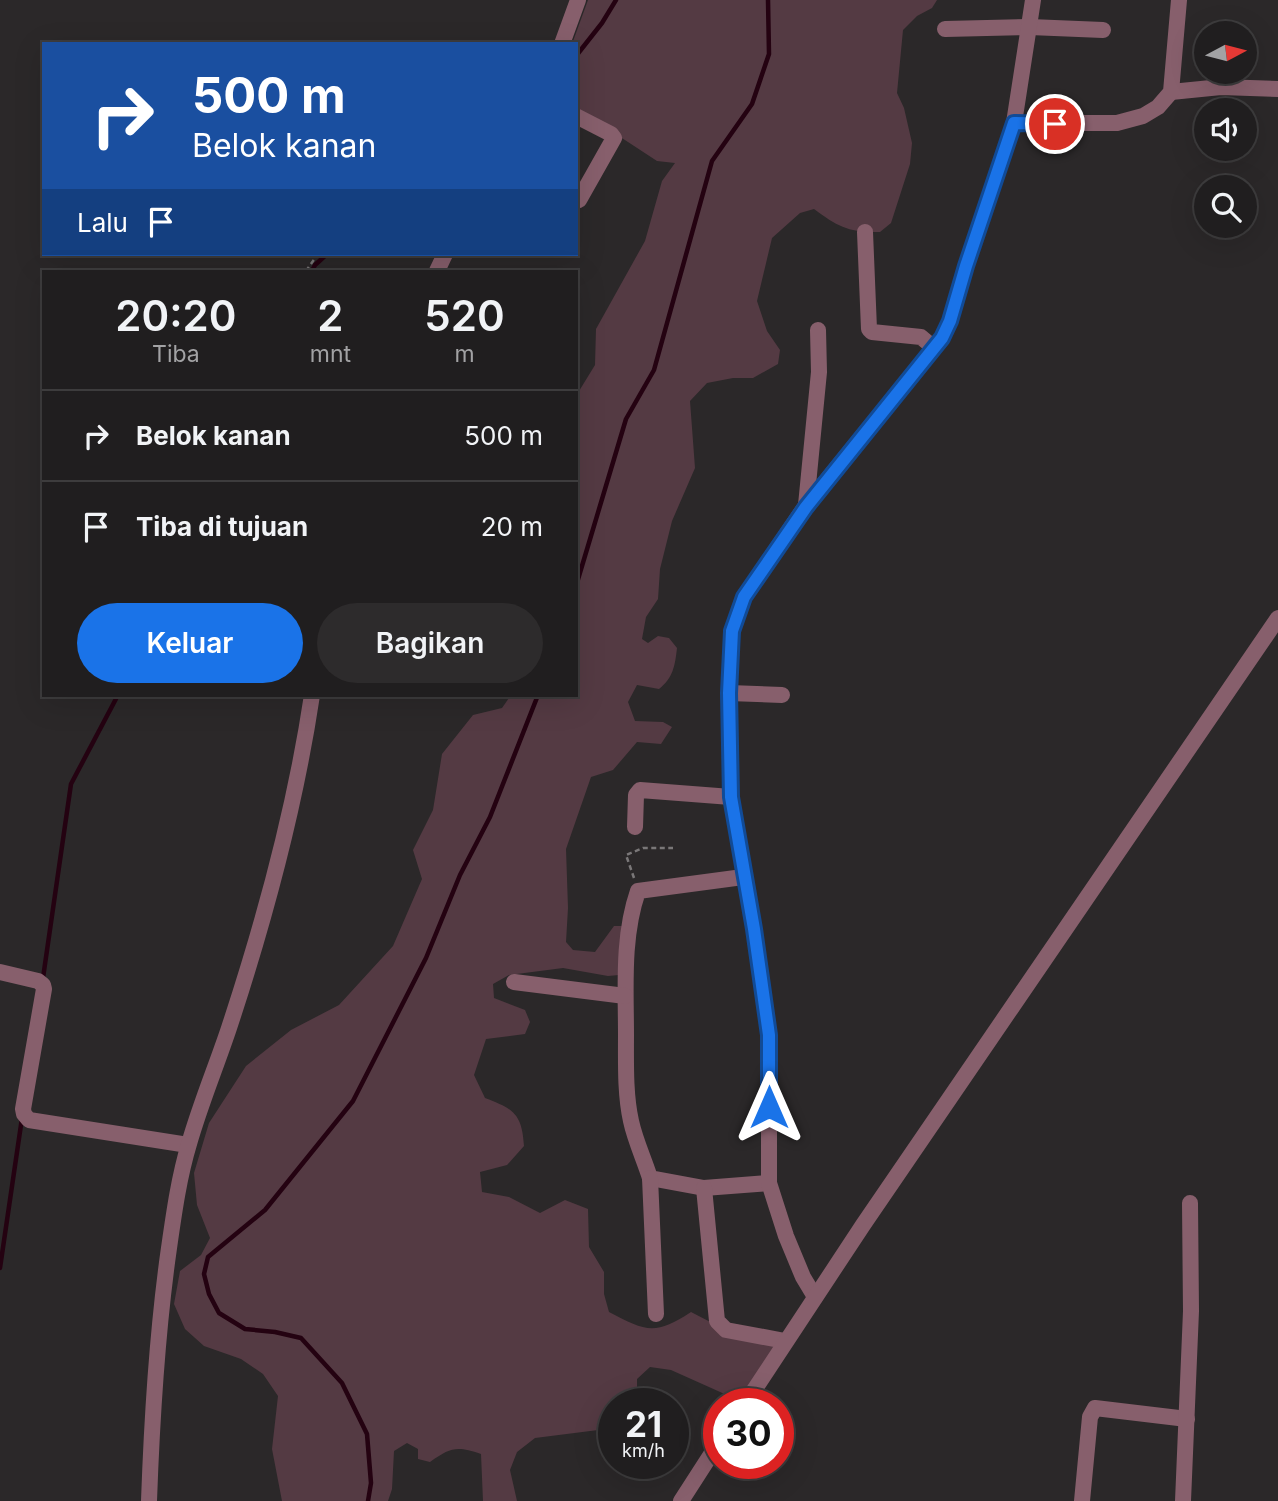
<!DOCTYPE html>
<html lang="id">
<style>
:root{--surface:#201e1f;--page:#2d2b2c;--text:#f1f3f6;--muted:#a2a2a4;--line:#3d3c3d;--accent:#1a73e8}
body{margin:0;font-family:Inter,sans-serif;background:var(--page);color:var(--text);height:100vh;display:flex;flex-direction:column;font-size:26px;white-space:nowrap}
*{box-sizing:border-box;margin:0}
p{font-size:23px;color:var(--muted)}
.icon{flex:none;width:38px;height:38px;fill:none;stroke:currentColor;stroke-width:2;stroke-linecap:round;stroke-linejoin:round}
.map{position:relative;flex:1;overflow:hidden}
.drawer{position:absolute;left:42px;top:270px;width:536px;height:427px;display:flex;flex-direction:column;background:var(--surface);border-radius:0px;box-shadow:0 7px 28px #0002,0 0 0 2px var(--line)}
.drawer>*{flex:none}
.guide{position:absolute;left:42px;top:42px;width:536px;height:214px;border-radius:0px;box-shadow:0 7px 28px #0002,0 0 0 2px var(--line);background:#1a4fa0;color:#fff;overflow:hidden}
.needle{width:46px;rotate:83deg}
.fabs{position:absolute;left:1194px;top:21px;display:grid;gap:14px}
.fabs a{display:grid;place-items:center;width:63px;height:63px;border-radius:50%;background:var(--surface);box-shadow:0 7px 28px #0002,0 0 0 2px var(--line);font-size:35px}
.speed{position:absolute;left:598px;top:1388px;display:flex;gap:14px;font-size:35px;font-weight:700;text-align:center}
.speed>*{display:grid;place-content:center;width:91px;height:91px;border-radius:50%;background:var(--surface);box-shadow:0 7px 28px #0002,0 0 0 2px var(--line);line-height:1}
.speed small{font-size:18px;font-weight:400}
.speed .limit{border:10px solid #d22;background:#fff;color:#111}
.pin{position:absolute;display:grid;place-items:center;width:60px;height:60px;color:#fff;margin:-30px;border:4px solid #fff;border-radius:50%;box-shadow:0 2px 7px #0007}
.me{position:absolute;width:77px;margin:-38px;rotate:0deg;stroke-linejoin:round;filter:drop-shadow(0 0 5px #0008)}
.turn{display:flex;align-items:center;gap:24px;height:147px;padding:0 35px;font-size:32px}
.turn .icon{width:91px;height:91px;stroke-width:2.5}
.turn b{display:block;font-size:49px;line-height:60px}
.then{display:flex;align-items:center;height:66px;padding:0 35px;background:#0003;gap:14px;font-size:26px}
.eta{display:flex;justify-content:space-evenly;align-items:center;height:119px;text-align:center}
.eta b{font-size:42px;font-weight:600;line-height:49px}
.action{display:flex;gap:14px;margin-top:auto;padding:14px 35px}
.action a{flex:1;height:80px;border-radius:42px;background:var(--accent);color:#fff;font-size:28px;font-weight:600;line-height:80px;text-align:center}
.action a+a{background:var(--page);color:var(--text)}
ul{padding:0;list-style:none}
li{display:flex;align-items:center;gap:21px;height:91px;padding:0 35px;border-top:2px solid var(--line)}
li div{flex:1}
li b{display:block;font-size:26px}
li em{font-style:normal}
.map>svg:first-child{display:block}
.green{fill:#543a43}
.lines{fill:none;stroke-linecap:round;stroke-linejoin:round}
.stream{stroke:#240211;stroke-width:4.5}
.path{stroke:#7a7778;stroke-width:2.5;stroke-dasharray:5 3.5;stroke-linecap:butt}
.minor{stroke:#875f6c;stroke-width:16}
.route-casing{stroke:#114b97;stroke-width:18}
.route{stroke:#1a73e8;stroke-width:12}
</style>
<div class="map">
<svg width="1278" height="1501" viewBox="0 0 1278 1501">
<rect width="100%" height="100%" fill="#2b2829"/>
<path class="green" d="M588 0H937L932 8 917 16 903 30 897 93 904 108 912 143 910 164 891 223 880 232C850 233 838 227 814 209L800 213 772 238 757 301 767 331 780 350 778 364 753 378H733L707 383 690 401 695 468 672 521 660 569 658 599 646 617 642 639 648 643 658 636 669 638 677 648C675 666 673 678 659 689L637 685 628 702 635 721 663 722 672 727 661 744 637 742 613 770 591 777 566 849 568 908 566 942 573 950 595 952 614 926H622L619 975 608 976 563 968 509 975 493 984 494 998 525 1010 530 1022 525 1034 486 1039 474 1075 485 1098C514 1109 522 1114 524 1146L507 1165 480 1172 482 1192 509 1197 540 1213 565 1200 588 1209 589 1247 604 1272V1294L609 1312C645 1331 655 1336 691 1312L720 1327 782 1346 738 1400 671 1370 650 1367 637 1379V1400L643 1403 614 1404V1428L535 1438 517 1452 510 1470 517 1501H483L481 1454C457 1446 451 1447 430 1462L418 1459V1449L407 1443 394 1451 392 1489 388 1501H282L272 1449 278 1396 263 1374 241 1359 204 1346 185 1329 174 1304 180 1271 201 1255 210 1238 197 1205 194 1173 209 1123 246 1066 291 1030 339 1005 393 946 422 879 413 850 433 810 442 754 473 715 502 708 511 695H576V396L595 365 596 329 645 241 662 181 675 163 657 161 576 108V44H572Z"/>
<g class="lines">
<g class="stream">
<polyline points="576,56 602,23 616,0"/>
<polyline points="312,271 315,265 327,254"/>
<polyline points="576,586 626,419 654,370 712,161 752,104 769,54 768,0"/>
<polyline points="43,978 71,784 118,695"/>
<polyline points="0,1268 22,1118"/>
<polyline points="368,1501 371,1483 367,1434 342,1383 301,1338 275,1332 245,1329 219,1313 209,1294 204,1274 208,1257 265,1210 353,1101 426,958 460,875 490,817 538,695"/>
</g>
<g class="path">
<polyline points="306,271 318,254"/>
<polyline points="634,878 626,855 643,848 673,848"/>
</g>
<g class="minor">
<polyline points="945,29 1030,27 1103,30"/>
<polyline points="562,44 578,0"/>
<polyline points="1171,92 1221,87 1278,89"/>
<polyline points="576,116 611,134 614,138 579,200"/>
<polyline points="1014,123 1117,123 1143,116 1158,107 1171,92 1179,0"/>
<polyline points="865,232 869,329 872,332 921,337 934,348"/>
<polyline points="437,271 445,254"/>
<polyline points="806,505 819,372 818,330"/>
<polyline points="729,693 782,695"/>
<polyline points="635,827 636,795 640,790 731,797"/>
<path d="M743 877 638 891C622 937 626 988 626 1035 626 1063 625 1094 631 1121 635 1140 644 1159 650 1178L704 1188 769 1183"/>
<polyline points="0,972 38,981 43,985 44,989 23,1109 24,1114 29,1120 188,1145"/>
<polyline points="514,982 625,996"/>
<polyline points="650,1178 656,1314"/>
<polyline points="704,1188 717,1321 726,1330 785,1341"/>
<polyline points="815,1297 803,1277 786,1236 769,1183 769,1035 754,929 731,797 729,693 732,631 744,597 805,507 942,338 950,321 966,266 1014,123 1033,0"/>
<polyline points="745,1404 863,1225 1278,618"/>
<path d="M149 1501C152 1416 157 1332 169 1248 174 1213 179 1177 189 1144 200 1105 216 1067 229 1028 265 919 295 809 312 695"/>
<polyline points="681,1501 719,1442"/>
<polyline points="1082,1501 1090,1417 1095,1408 1187,1419"/>
<polyline points="1183,1501 1191,1311 1190,1203"/>
</g>
</g>
<g class="lines">
<defs>
<polyline id="route" points="769,1107 769,1035 754,929 731,797 729,693 732,631 744,597 806,507 942,338 950,321 966,266 1014,123 1055,124"/>
</defs>
<use href="#route" class="route-casing"/>
<use href="#route" class="route"/>
</g>
</svg>
<div class="fabs">
<a><svg class="needle" viewBox="-14 -14 28 28"><path d="M0-13l5 13h-10z" fill="#e53935"/><path d="M0 13l5-13h-10z" fill="#a2a2a4"/></svg></a>
<a><svg class="icon" aria-label="sound" viewBox="0 0 24 24"><path d="M4 9h4l5-4v14l-5-4H4zM17 9q2 3 0 6"/></svg></a>
<a><svg class="icon" aria-label="search" viewBox="0 0 24 24"><circle cx="10" cy="10" r="6"/><path d="M15 15l6 6"/></svg></a>
</div>
<div class="speed"><div>21<small>km/h</small></div><div class="limit">30</div></div>
<div class="pin" style="left:1055px;top:124px;background:#d93025"><svg class="icon" aria-label="arrive" viewBox="0 0 24 24"><path d="M6 21V4h12l-3 4 3 4H6"/></svg></div>
<svg class="me" style="left:769px;top:1107px" viewBox="-20 -20 40 40"><path d="M0-17L14 15 0 8-14 15z" fill="#1a73e8" stroke="#fff" stroke-width="4"/></svg>
<div class="guide">
<div class="turn"><svg class="icon" aria-label="right" viewBox="0 0 24 24"><path d="M7 20v-9h11M14 6l5 5-5 5"/></svg><div><b>500 m</b>Belok kanan</div></div>
<div class="then">Lalu<svg class="icon" aria-label="arrive" viewBox="0 0 24 24"><path d="M6 21V4h12l-3 4 3 4H6"/></svg></div>
</div>
<section class="drawer">
<div class="eta">
<div><b>20:20</b><p>Tiba</p></div>
<div><b>2</b><p>mnt</p></div>
<div><b>520</b><p>m</p></div>
</div>
<ul>
<li><svg class="icon" aria-label="right" viewBox="0 0 24 24"><path d="M7 20v-9h11M14 6l5 5-5 5"/></svg><div><b>Belok kanan</b></div><em>500 m</em></li>
<li><svg class="icon" aria-label="arrive" viewBox="0 0 24 24"><path d="M6 21V4h12l-3 4 3 4H6"/></svg><div><b>Tiba di tujuan</b></div><em>20 m</em></li>
</ul>
<div class="action"><a>Keluar</a><a>Bagikan</a></div>
</section>
</div>
